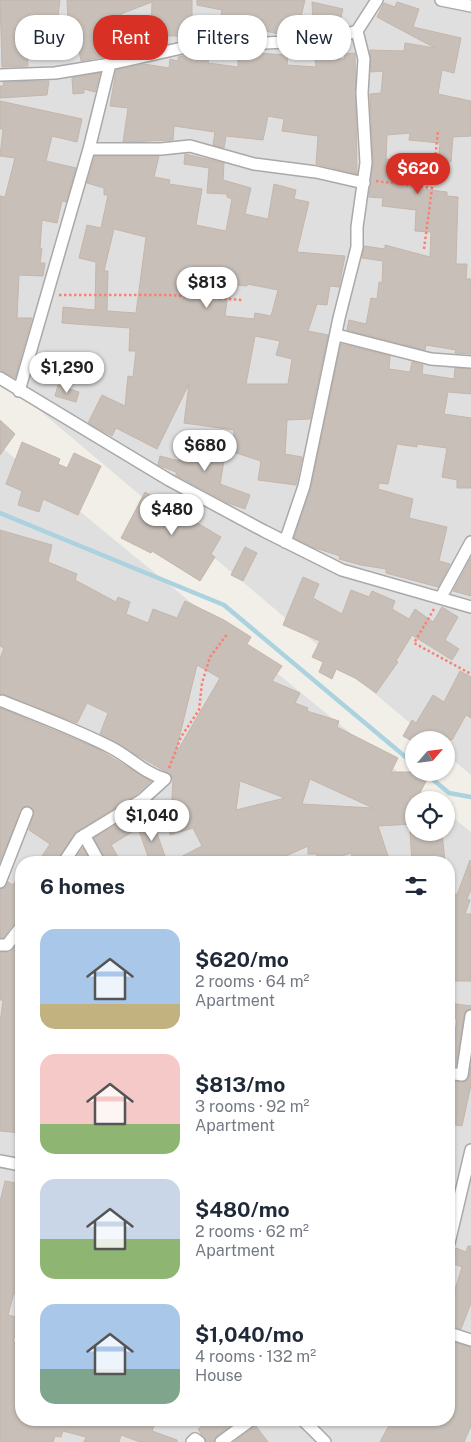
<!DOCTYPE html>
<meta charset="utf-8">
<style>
:root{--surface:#fff;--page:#f2f2f3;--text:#1f2937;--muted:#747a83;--accent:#d93025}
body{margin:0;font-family:"Public Sans",sans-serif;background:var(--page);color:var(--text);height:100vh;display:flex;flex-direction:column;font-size:19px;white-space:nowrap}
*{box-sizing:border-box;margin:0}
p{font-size:16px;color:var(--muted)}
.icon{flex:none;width:28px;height:28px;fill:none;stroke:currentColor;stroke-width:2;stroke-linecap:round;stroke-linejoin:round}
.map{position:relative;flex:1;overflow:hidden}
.side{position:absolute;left:15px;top:856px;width:440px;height:570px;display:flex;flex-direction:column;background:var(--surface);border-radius:20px;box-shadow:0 1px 4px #0004}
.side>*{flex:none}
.hud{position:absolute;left:15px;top:15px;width:441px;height:45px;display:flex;gap:10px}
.needle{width:32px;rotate:62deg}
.buttons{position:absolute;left:405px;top:731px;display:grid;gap:10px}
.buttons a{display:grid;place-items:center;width:50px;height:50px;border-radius:50%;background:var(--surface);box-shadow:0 1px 4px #0004;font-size:25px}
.price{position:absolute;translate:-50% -42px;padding:0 11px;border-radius:18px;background:#fff;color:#222;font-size:16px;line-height:32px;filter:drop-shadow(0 1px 2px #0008)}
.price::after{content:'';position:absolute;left:50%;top:30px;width:15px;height:11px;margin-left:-8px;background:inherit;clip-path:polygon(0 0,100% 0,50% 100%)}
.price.current{background:var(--accent);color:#fff}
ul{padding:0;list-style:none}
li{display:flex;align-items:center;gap:15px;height:125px;padding:0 25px}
li span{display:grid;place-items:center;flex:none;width:140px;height:100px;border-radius:15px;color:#555}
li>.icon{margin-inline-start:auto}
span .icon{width:60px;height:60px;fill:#fffc;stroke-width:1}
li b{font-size:21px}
h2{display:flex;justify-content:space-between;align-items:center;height:60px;padding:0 25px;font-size:21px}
.tag{padding:0 18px;border-radius:20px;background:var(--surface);box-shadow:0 1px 4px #0004;font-size:18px;line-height:45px}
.tag.current{background:var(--accent);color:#fff}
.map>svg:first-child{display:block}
</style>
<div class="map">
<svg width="471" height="1442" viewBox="0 0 471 1442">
<rect width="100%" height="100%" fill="#f2efe9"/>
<path fill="#e0dfdf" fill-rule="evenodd" d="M0,0H471V775L446,754V740H430L0,377Z
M0,446L432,800H414V832H446V812L471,832V1442H0ZM21,862H449V1420H21Z"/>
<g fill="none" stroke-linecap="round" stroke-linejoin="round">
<path stroke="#aad3df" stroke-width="4.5" d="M0,513L224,605L414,764
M425,773L449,793L471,797"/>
</g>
<path fill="#c7bfb8" stroke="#c4b6ab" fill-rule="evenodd" d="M0,0H60L55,40L47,41L48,44L27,47L28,66L2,67Z
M67,0H192V38L178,41V36H151L152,2L121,14L128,52L81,61L76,36L69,37Z
M197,0H305L297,34L282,35L237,24V20L221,16L222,10L197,5Z
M312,2L343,9L338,29L313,23Z
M397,2L419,9L413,27L461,38L454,73L442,70L438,94L471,101V136L453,137L451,162L438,161L440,143L409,140L410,133L387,135L386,159L416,163L414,188L447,192V196L458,197L456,264H467L466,279H471V354L455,353L456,350L426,345L425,350L347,330L349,320L366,324L371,298L377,299L379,282L382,283L383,261L362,258L364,246L385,249V245L430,257L431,232L415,231L416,210L382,206L383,198L369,197L373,163L370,94L381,93L383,71L371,72L370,50L404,51L405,43L435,48L377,17L384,3L395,7Z
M238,52L288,55L287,65L316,67L315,57L344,59L345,54L355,53L357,174L316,164L318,136L282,131L284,119L268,116L263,140L226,136L224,148L213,145L215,132L174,126L173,140L123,142L128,108L110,106L116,70L144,64L169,68L170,59L178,61V57L192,54V56L209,58L208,63L238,67Z
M100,73L95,92L84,89V93L73,94L72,78Z
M49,81L47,95L0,98V86H4L3,82Z
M0,101L82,119L77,142L52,136L46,161L76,168L66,202L62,201L57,223L42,220L40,248L42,249L40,263H45L43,276L19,275L17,318H32L15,378L0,370V196L5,197L15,158L0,156L3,129H0Z
M185,154L224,163L223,180L251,188L245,214L268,219L274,184L296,190L294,199L309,202L297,252L345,256L339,287L330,286L327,305L317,304L308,331L328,335L310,419L287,420L285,454L302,457L296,485L258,480L261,461L233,452L234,430L184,423L189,384L157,449L116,428L112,436L88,423L102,395L125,406L128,376L133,377L136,351H129L130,328L62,323L63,307L95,310L96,262L79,258L87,225L101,228L108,195H104V188L87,183L95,156H159L154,177L170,180L169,184L202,189L196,225L226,231L232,199L227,197V194L207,193L209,168L184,164ZM114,229L146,237L136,313L107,311L108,271H104ZM229,284L247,286V284L278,290L271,316L255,313L254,319L225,316ZM255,336L280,341L276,355L292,359L288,384H246Z
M341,344L390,356L389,369L410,372L412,362L423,365L422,374L454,379L455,368L471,369V394L448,392L444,414L471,418V488H457V480L442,477L447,448L417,444V447L397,444L388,484L379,483L378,489L413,499L409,518L447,527L439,561L450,564L438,587L386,573V569L361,565L339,559L340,556L312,547L294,538L311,488Z
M58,385L79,392L76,402L55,396Z
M0,420L15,434L0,455Z
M22,442L60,459L58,464L67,468L74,453L101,466L78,515L43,499L39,512L18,505L22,491L6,484Z
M182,444L226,450L220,484L250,495L245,509L228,503L176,475V472L158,465L160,456L179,461Z
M145,492L221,537L211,554L215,557L200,581L152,551L151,553L121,538Z
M0,530L52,545L48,562L77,574L75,580L116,602L118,597L130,602L126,614L148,623L153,609L177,618L185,601L224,620L251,637L247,644L282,666L272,681L300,693L295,703L308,708L307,711L339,721L337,727L398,758L391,772H431L416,800H414V824L378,826L390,862H354L351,853L329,860V862H317V854H308V846L284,857L286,862H171L202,846L193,828L170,835L173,779L170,774L100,734L108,713L87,703L77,723L0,694V658L4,648L0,646ZM197,665L220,678L175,755ZM310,779L373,808L302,804ZM240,781L285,798L236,810Z
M245,547L257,553L243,581L231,575Z
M471,558V596L453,591Z
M303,577L319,584L313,598L342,614L351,590L369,597L372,591L395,601L392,609L409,619L415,609L433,622L442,607L458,617L445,640L459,649L452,660L412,635L396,661L398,662L376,693L355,678L336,669L332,679L319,672L323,662L312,657L320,641L283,625Z
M460,671L471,677V718L466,715L452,740H410L403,736L412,720L416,723L433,695L444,702Z
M0,708L96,748L151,781L137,794L76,832L57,862H38L50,844L29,830L34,811L30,806L23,807L0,861Z
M128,818L135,830L111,845L121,862H106L94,838Z
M152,819L167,862H150L137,825Z
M410,832H442L445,862H434V858L422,862H412Z
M83,848L91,862H73Z
M470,860L471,889L467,899L470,900L465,914H471V981H449V904L453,893L457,895Z
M21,872V920L15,922L3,938H0V889L5,888L8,882L13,885Z
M21,939L20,1049L21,1133L0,1131V1023L3,1000H0V952H11Z
M449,1003L471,1006V1009L466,1011L464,1015L456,1066H449L450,1046H453L457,1019L449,1017Z
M471,1066V1085L462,1126L449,1124V1081L465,1082L469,1077Z
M5,1181L21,1184V1296L14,1293L8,1315L20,1318L13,1342L21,1345L18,1365L21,1366V1420H156L152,1431L177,1440V1442H140L121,1435L119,1442H84L86,1437L63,1431L61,1437L55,1436L53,1442H0V1202Z
M468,1246H471V1303L461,1329L449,1326V1309L462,1267L451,1263L456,1248L466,1252Z
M449,1341L471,1347V1426L464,1442H380L392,1420H449Z
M211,1420H238L217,1436L214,1442H206L198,1429Z
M256,1426L268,1442H234L255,1426Z"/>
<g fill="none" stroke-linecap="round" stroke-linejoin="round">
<g stroke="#a9a9a9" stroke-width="14">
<path id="street" d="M441,0L471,6
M0,75L55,73L110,64L218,40L265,43L328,40L357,31L377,0
M89,149H161L190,146L254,164L316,172L364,183
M337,335L431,359L471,362
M0,378L169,480L264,531L342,570L471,607
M19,391L89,149L110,64
M285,542L304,486L339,318L357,247V227L366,163L362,93L364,59L357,31
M441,597L471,542
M2,701C39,716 77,730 112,748C131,758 144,773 165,779
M84,835L99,862
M64,862L80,838L142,800L165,779
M0,882L27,813
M0,945H7L21,927
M449,1073L462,1075L471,1016
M0,1161L21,1165
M449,1243L471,1150
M449,1333L471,1340
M303,1420L325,1442
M192,1442L195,1439L199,1442
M221,1442L251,1420"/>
</g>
<path stroke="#fa8072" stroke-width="2.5" stroke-dasharray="2.5 2.5" stroke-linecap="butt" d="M376,181L432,188L438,131
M424,249L432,188
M59,295H169L242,300
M434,609L414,643L471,674
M169,768L181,737L199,710L202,683L210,657L228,633"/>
<use href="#street" stroke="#fff" stroke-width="11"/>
</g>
</svg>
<div class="buttons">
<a><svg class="needle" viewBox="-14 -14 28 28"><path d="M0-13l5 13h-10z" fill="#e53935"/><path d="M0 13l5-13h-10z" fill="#747a83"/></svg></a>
<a><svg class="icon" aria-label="locate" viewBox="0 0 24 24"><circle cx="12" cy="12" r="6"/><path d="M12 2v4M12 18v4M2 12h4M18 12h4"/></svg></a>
</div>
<b class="price current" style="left:418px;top:195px">$620</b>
<b class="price" style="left:207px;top:309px">$813</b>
<b class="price" style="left:67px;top:394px">$1,290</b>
<b class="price" style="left:205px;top:472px">$680</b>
<b class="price" style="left:172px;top:536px">$480</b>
<b class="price" style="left:152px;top:842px">$1,040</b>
<div class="hud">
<a class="tag">Buy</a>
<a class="tag current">Rent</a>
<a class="tag">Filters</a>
<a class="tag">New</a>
</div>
<section class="side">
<h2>6 homes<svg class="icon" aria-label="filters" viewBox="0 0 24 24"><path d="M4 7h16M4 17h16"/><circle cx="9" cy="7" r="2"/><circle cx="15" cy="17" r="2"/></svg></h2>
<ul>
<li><span style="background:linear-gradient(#a9c7e8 75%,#c2b280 0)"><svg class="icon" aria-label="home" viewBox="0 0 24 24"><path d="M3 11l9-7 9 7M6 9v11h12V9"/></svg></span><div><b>$620/mo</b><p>2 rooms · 64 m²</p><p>Apartment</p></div></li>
<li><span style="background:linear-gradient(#f6c9c9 70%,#8fb573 0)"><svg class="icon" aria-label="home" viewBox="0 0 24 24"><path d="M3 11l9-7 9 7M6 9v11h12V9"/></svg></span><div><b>$813/mo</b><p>3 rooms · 92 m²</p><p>Apartment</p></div></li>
<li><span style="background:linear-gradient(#c9d6e8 60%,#8fb573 0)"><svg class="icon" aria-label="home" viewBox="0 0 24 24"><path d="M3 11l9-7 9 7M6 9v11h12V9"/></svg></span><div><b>$480/mo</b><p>2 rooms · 62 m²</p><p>Apartment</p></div></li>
<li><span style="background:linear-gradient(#a9c7e8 65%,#7fa58c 0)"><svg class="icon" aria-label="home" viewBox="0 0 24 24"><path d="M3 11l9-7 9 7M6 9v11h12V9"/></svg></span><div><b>$1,040/mo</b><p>4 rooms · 132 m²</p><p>House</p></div></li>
</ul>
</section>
</div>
